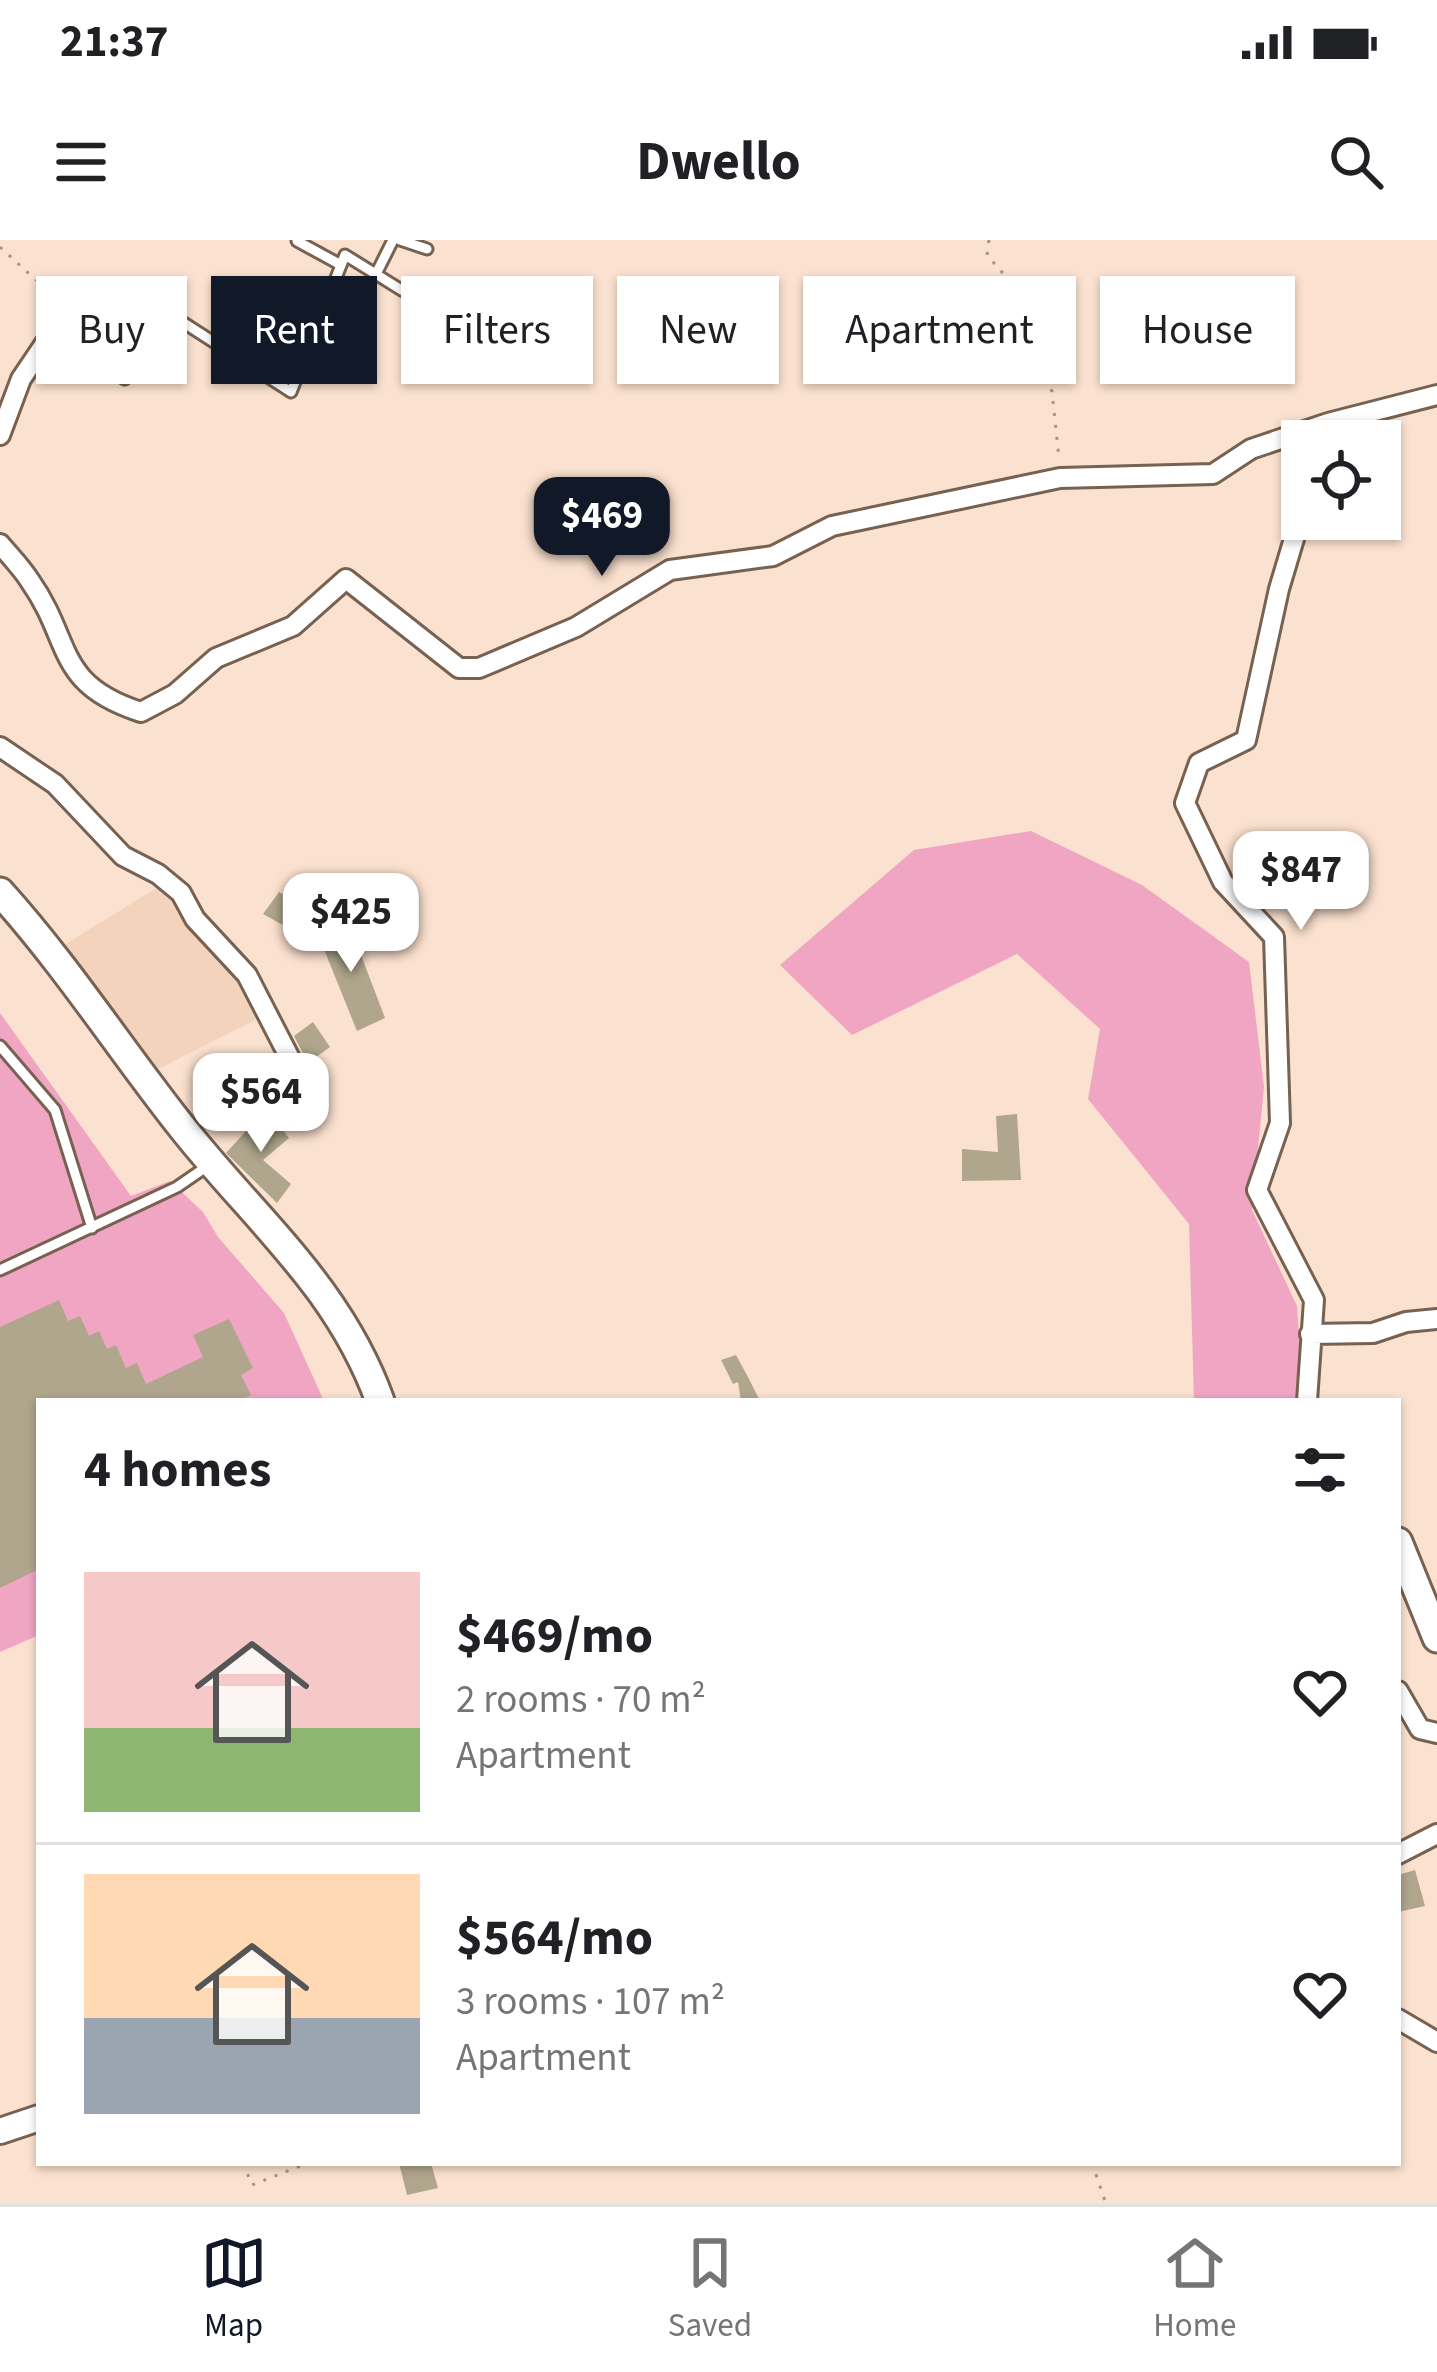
<!DOCTYPE html>
<meta charset="utf-8">
<style>
:root{--surface:#fff;--page:#f2f2f2;--text:#202124;--muted:#757577;--line:#e0e0e0;--accent:#111827}
body{margin:0;font-family:"Source Sans 3",sans-serif;background:var(--page);color:var(--text);height:100vh;display:flex;flex-direction:column;font-size:45px;white-space:nowrap}
*{box-sizing:border-box;margin:0}
p{font-size:39px;color:var(--muted)}
.icon{flex:none;width:66px;height:66px;fill:none;stroke:currentColor;stroke-width:2;stroke-linecap:round;stroke-linejoin:round}
.map{position:relative;flex:1;overflow:hidden}
.side{position:absolute;left:36px;top:1158px;width:1365px;height:768px;display:flex;flex-direction:column;background:var(--surface);border-radius:0px;box-shadow:0 3px 9px #0004}
.side>*{flex:none}
.banner{position:absolute;left:36px;top:36px;width:1365px;height:108px;display:flex;gap:24px}
.controls{position:absolute;left:1281px;top:180px;display:grid;gap:24px}
.controls a{display:grid;place-items:center;width:120px;height:120px;border-radius:0px;background:var(--surface);box-shadow:0 3px 9px #0004;font-size:60px}
.price{position:absolute;translate:-50% -102px;padding:0 27px;border-radius:24px;background:#fff;color:#222;font-size:39px;line-height:78px;filter:drop-shadow(0 3px 6px #0008)}
.price::after{content:'';position:absolute;left:50%;top:72px;width:36px;height:27px;margin-left:-18px;background:inherit;clip-path:polygon(0 0,100% 0,50% 100%)}
.price.on{background:var(--accent);color:#fff}
ul{padding:0;list-style:none}
li{display:flex;align-items:center;gap:36px;height:300px;padding:0 48px}
li+li{border-top:3px solid var(--line)}
li span{display:grid;place-items:center;flex:none;width:336px;height:240px;border-radius:0px;color:#555}
li>.icon{margin-inline-start:auto}
span .icon{width:144px;height:144px;fill:#fffc;stroke-width:1}
li b{font-size:51px}
h2{display:flex;justify-content:space-between;align-items:center;height:144px;padding:0 48px;font-size:51px}
.chip{padding:0 42px;border-radius:0px;background:var(--surface);box-shadow:0 3px 9px #0004;font-size:42px;line-height:108px}
.chip.on{background:var(--accent);color:#fff}
.status{display:flex;justify-content:space-between;align-items:center;height:84px;padding:0 60px;background:var(--surface);direction:ltr}
.status svg{height:33px;fill:currentColor}
header{display:flex;justify-content:space-between;align-items:center;height:156px;padding:0 48px;background:var(--surface);font-size:54px;font-weight:700}
.tab-bar{display:flex;justify-content:space-around;align-items:center;height:168px;border-top:3px solid var(--line);background:var(--surface);font-size:33px;color:var(--muted)}
.tab-bar a{display:grid;justify-items:center;gap:6px}
.tab-bar .on{color:var(--accent)}
.map>svg:first-child{display:block}
</style>
<div class="status"><b>21:37</b><svg viewBox="0 0 49 12"><path d="M0 12V9h3v3zM5 12V6h3v6zM10 12V3h3v9zM15 12V0h3v12zM26 1h20v11H26zM47 4h2v5h-2z"/></svg></div>
<header><svg class="icon" aria-label="menu" viewBox="0 0 24 24"><path d="M4 6h16M4 12h16M4 18h16"/></svg>Dwello<svg class="icon" aria-label="search" viewBox="0 0 24 24"><circle cx="10" cy="10" r="6"/><path d="M15 15l6 6"/></svg></header>
<div class="map">
<svg width="1437" height="1964" viewBox="0 0 1437 1964">
<rect width="100%" height="100%" fill="#fbe1cf"/>
<path fill="#f4d3bd" d="M160,646L225,707L265,775L152,832L59,708Z"/>
<path fill="#f0a5c3" d="M1031,591L1142,645L1249,722L1264,847L1252,970L1297,1066L1303,1161H1194L1189,984L1088,859L1100,789L1017,714L852,795L780,725L914,610Z
M0,773L131,956L170,941L203,972L218,997L284,1073L324,1161H39V1395L0,1412Z"/>
<path fill="#b0a68d" d="M279,652L305,668L290,689L263,674Z
M348,681L385,778L357,791L317,692Z
M313,782L330,807L308,823L294,796Z
M266,869L289,898L263,920L291,944L277,963L226,913Z
M1017,874L1021,940L962,941V909L998,912L996,876Z
M59,1060L68,1081L80,1076L89,1096L99,1091L107,1109L116,1105L126,1128L137,1123L146,1144L203,1117L193,1095L229,1079L253,1128L241,1135L251,1155L238,1161H39V1329L0,1348V1087Z
M736,1115L748,1137L760,1161H741L738,1142L733,1144L721,1120Z
M1415,1630L1425,1666L1398,1672V1635Z
M399,1923H431L438,1948L407,1955Z"/>
<g fill="none" stroke-linecap="round" stroke-linejoin="round">
<g stroke="#776151" stroke-width="15">
<path id="service" d="M400,0L427,9
M297,1L341,25
M376,34L393,0
M277,69L316,89
M48,99L125,139L167,72L291,152L345,15L403,51
M0,806L55,870L92,988
M0,1030L177,947L209,925"/>
</g>
<g stroke="#776151" stroke-width="24">
<path id="minor" d="M0,195L21,139L48,99
M1323,201L1328,183L1437,155
M1302,272L1279,349L1246,500L1199,523L1185,563L1223,642L1274,697L1280,883L1257,950L1314,1060L1307,1161
M0,304C10,316 22,328 30,341C73,402 54,444 141,472L175,454L216,418L293,386L346,339L459,428H479L576,387L670,330L773,316L832,286L1060,238L1213,234L1251,209L1328,183
M0,507L55,544L123,616L158,634L181,653L195,679L247,735L296,830
M1310,1094L1373,1093L1406,1082L1437,1079
M1398,1451L1420,1489L1437,1493
M1398,1614L1437,1594
M1398,1779L1437,1802"/>
</g>
<g stroke="#776151" stroke-width="30">
<path id="tertiary" d="M0,1891L39,1878"/>
</g>
<g stroke="#776151" stroke-width="33">
<path id="secondary" d="M0,652C66,725 120,809 181,886C254,979 338,1045 380,1161
M1398,1302L1437,1398"/>
</g>
<path stroke="#a79487" stroke-width="3" stroke-dasharray="3 9" stroke-linecap="butt" d="M989,0L987,15L1022,55L1025,76L1037,95L1052,152L1059,218
M0,7L62,64L65,73L59,82
M243,1923L252,1945L308,1923
M1092,1923L1106,1964"/>
<use href="#service" stroke="#fff" stroke-width="9"/>
<use href="#minor" stroke="#fff" stroke-width="18"/>
<use href="#tertiary" stroke="#fff" stroke-width="24"/>
<use href="#secondary" stroke="#fff" stroke-width="27"/>
</g>
</svg>
<div class="controls">
<a><svg class="icon" aria-label="locate" viewBox="0 0 24 24"><circle cx="12" cy="12" r="6"/><path d="M12 2v4M12 18v4M2 12h4M18 12h4"/></svg></a>
</div>
<b class="price on" style="left:602px;top:339px">$469</b>
<b class="price" style="left:1301px;top:693px">$847</b>
<b class="price" style="left:351px;top:735px">$425</b>
<b class="price" style="left:261px;top:915px">$564</b>
<div class="banner">
<a class="chip">Buy</a>
<a class="chip on">Rent</a>
<a class="chip">Filters</a>
<a class="chip">New</a>
<a class="chip">Apartment</a>
<a class="chip">House</a>
</div>
<section class="side">
<h2>4 homes<svg class="icon" aria-label="filters" viewBox="0 0 24 24"><path d="M4 7h16M4 17h16"/><circle cx="9" cy="7" r="2"/><circle cx="15" cy="17" r="2"/></svg></h2>
<ul>
<li><span style="background:linear-gradient(#f6c9c9 65%,#8fb573 0)"><svg class="icon" aria-label="home" viewBox="0 0 24 24"><path d="M3 11l9-7 9 7M6 9v11h12V9"/></svg></span><div><b>$469/mo</b><p>2 rooms · 70 m²</p><p>Apartment</p></div><svg class="icon" aria-label="heart" viewBox="0 0 24 24"><path d="M12 20l-8-8c-3-5 5-10 8-4 3-6 11-1 8 4z"/></svg></li>
<li><span style="background:linear-gradient(#ffd9b3 60%,#9aa5b1 0)"><svg class="icon" aria-label="home" viewBox="0 0 24 24"><path d="M3 11l9-7 9 7M6 9v11h12V9"/></svg></span><div><b>$564/mo</b><p>3 rooms · 107 m²</p><p>Apartment</p></div><svg class="icon" aria-label="heart" viewBox="0 0 24 24"><path d="M12 20l-8-8c-3-5 5-10 8-4 3-6 11-1 8 4z"/></svg></li>
</ul>
</section>
</div>
<nav class="tab-bar">
<a class="on"><svg class="icon" aria-label="map" viewBox="0 0 24 24"><path d="M3 6l6-2 6 2 6-2v14l-6 2-6-2-6 2zM9 4v14M15 6v14"/></svg>Map</a>
<a><svg class="icon" aria-label="saved" viewBox="0 0 24 24"><path d="M7 4h10v16l-5-4-5 4z"/></svg>Saved</a>
<a><svg class="icon" aria-label="home" viewBox="0 0 24 24"><path d="M3 11l9-7 9 7M6 9v11h12V9"/></svg>Home</a>
</nav>
